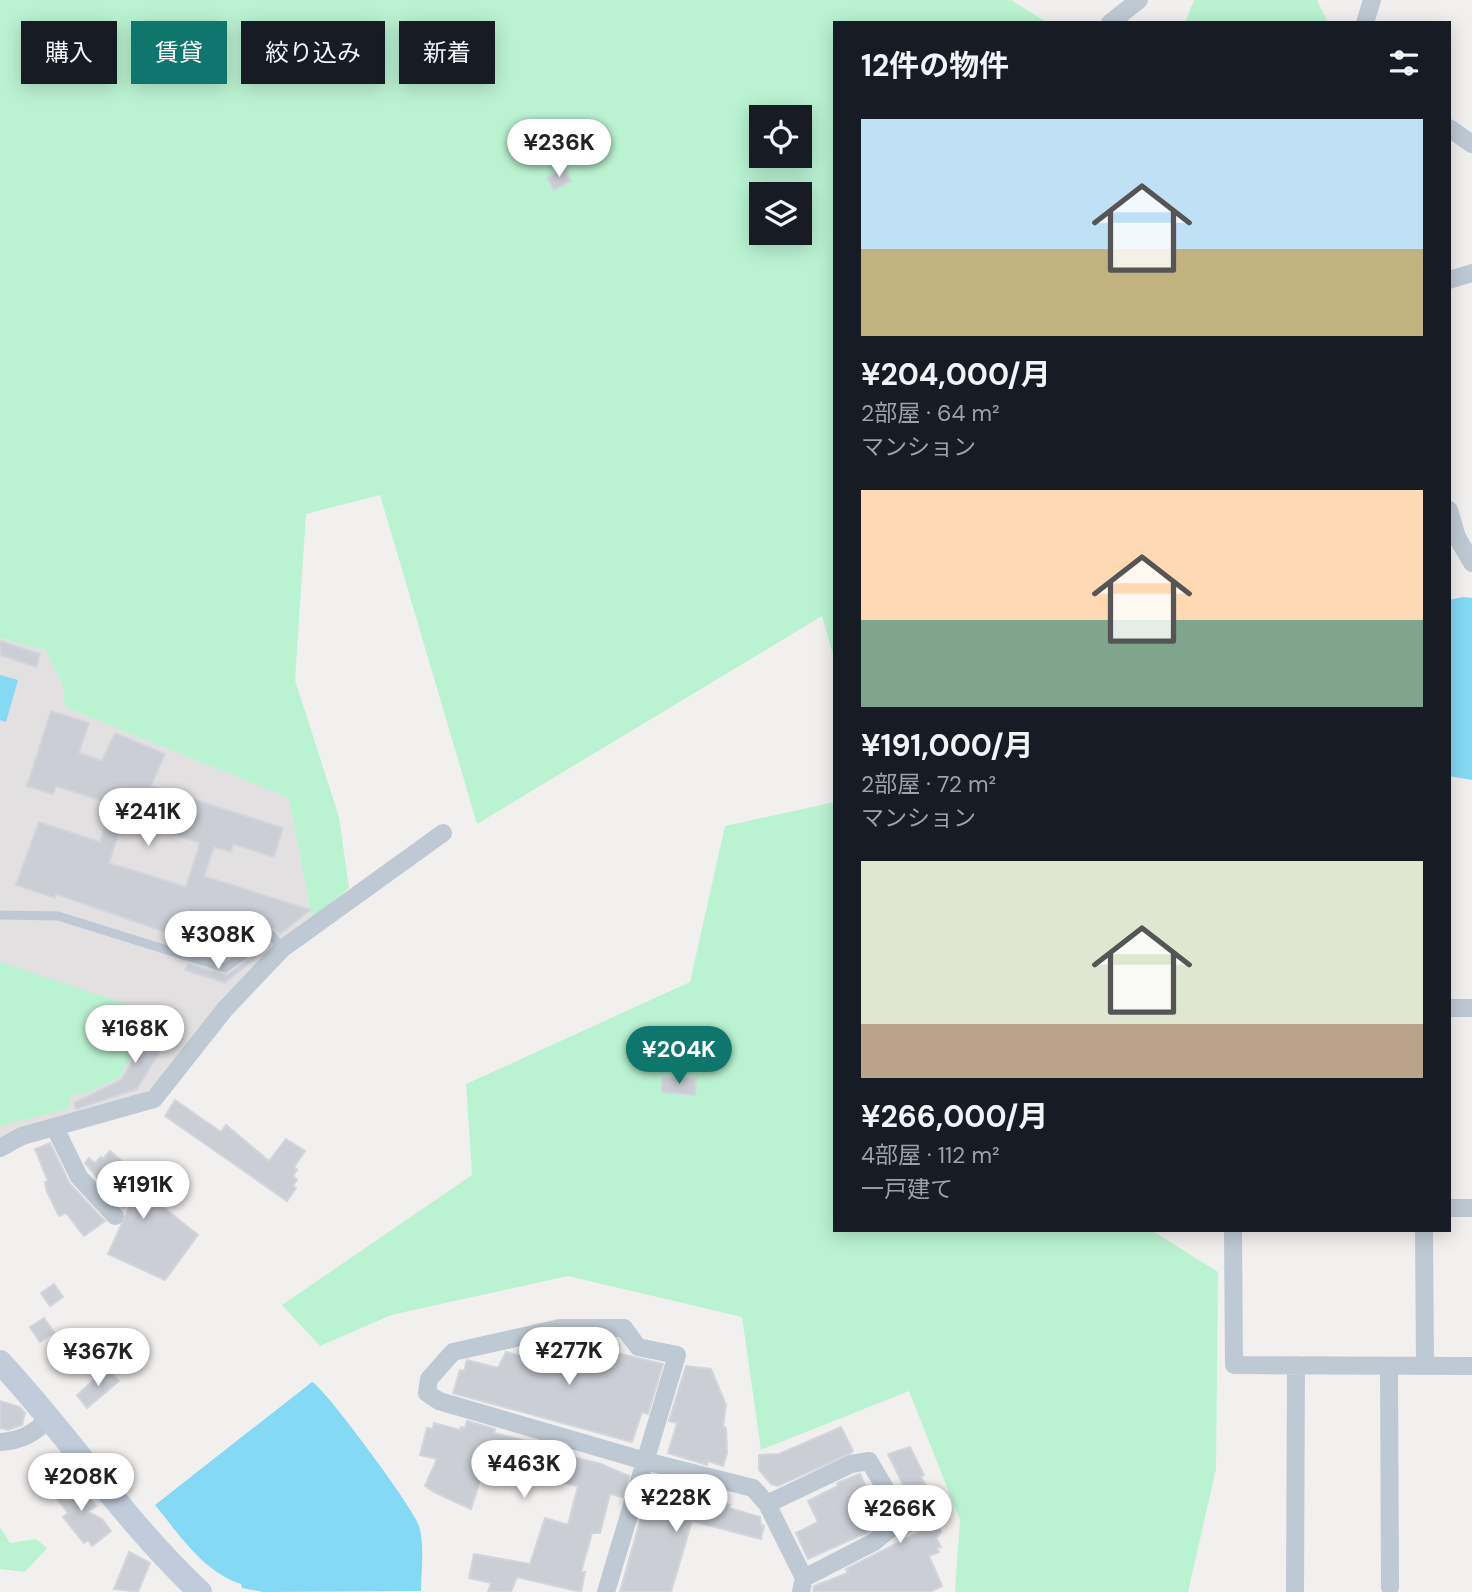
<!DOCTYPE html>
<html lang="ja">
<meta charset="utf-8">
<style>
:root{--surface:#171b24;--page:#242831;--text:#f1f3f6;--muted:#9ea1a6;--accent:#0f766e}
body{margin:0;font-family:"DM Sans","Noto Sans JP",sans-serif;background:var(--page);color:var(--text);height:100vh;display:flex;flex-direction:column;font-size:26px;white-space:nowrap}
*{box-sizing:border-box;margin:0}
p{font-size:23px;color:var(--muted)}
.icon{flex:none;width:38px;height:38px;fill:none;stroke:currentColor;stroke-width:2;stroke-linecap:round;stroke-linejoin:round}
.map{position:relative;flex:1;overflow:hidden}
.panel{position:absolute;left:833px;top:21px;width:618px;height:1211px;display:flex;flex-direction:column;background:var(--surface);border-radius:0px;box-shadow:0 4px 18px #0003}
.panel>*{flex:none}
.banner{position:absolute;left:21px;top:21px;width:665px;height:63px;display:flex;gap:14px}
.buttons{position:absolute;left:749px;top:105px;display:grid;gap:14px}
.buttons a{display:grid;place-items:center;width:63px;height:63px;border-radius:0px;background:var(--surface);box-shadow:0 4px 18px #0003;font-size:35px}
.price{position:absolute;translate:-50% -60px;padding:0 16px;border-radius:24px;background:#fff;color:#222;font-size:23px;line-height:46px;filter:drop-shadow(0 2px 4px #0008)}
.price::after{content:'';position:absolute;left:50%;top:42px;width:21px;height:16px;margin-left:-10px;background:inherit;clip-path:polygon(0 0,100% 0,50% 100%)}
.price.current{background:var(--accent);color:#fff}
ul{padding:0;list-style:none}
li{display:grid;align-content:center;gap:14px;height:371px;padding:0 28px}
li span{display:grid;place-items:center;height:217px;border-radius:0px;color:#555}
li>.icon{margin-inline-start:auto}
span .icon{width:126px;height:126px;fill:#fffc;stroke-width:1}
li b{font-size:30px}
h2{display:flex;justify-content:space-between;align-items:center;height:84px;padding:0 28px;font-size:30px}
.chip{padding:0 24px;border-radius:0px;background:var(--surface);box-shadow:0 4px 18px #0003;font-size:24px;line-height:63px}
.chip.current{background:var(--accent);color:#fff}
.map>svg:first-child{display:block}
</style>
<div class="map">
<svg width="1472" height="1592" viewBox="0 0 1472 1592">
<rect width="100%" height="100%" fill="#f2efef"/>
<path fill="#e3e0e1" d="M0,638L45,650L62,682L65,707L289,798L312,919L224,996L152,1088L125,1104L0,1141Z"/>
<path fill="#baf3d2" fill-rule="evenodd" d="M0,0H1011L1048,23H835V661L822,616L477,824L380,495L306,514L295,680L339,817L349,888L312,919L289,798L65,707L62,682L45,650L0,638ZM761,117H800V156H761ZM761,194H800V233H761Z
M1194,0H1317L1328,23H1181L1186,20Z
M835,802V1230H1151L1218,1272L1216,1469L1188,1592H955L960,1520L909,1391L761,1450L742,1317L568,1276L391,1315L320,1346L282,1305L472,1175L466,1084L690,982L725,826Z
M0,962L153,1013L120,1077L89,1092L69,1096L70,1108L0,1126Z
M0,1527L10,1543L36,1539L47,1548L25,1572L0,1569Z"/>
<path fill="#84d9f4" d="M1463,597L1472,598V780L1449,776V600Z
M0,675L18,680L6,722L0,720Z
M312,1382C324,1387 415,1510 419,1526C425,1546 421,1571 421,1591L263,1592L242,1588L241,1584C203,1572 179,1534 155,1505Z"/>
<path fill="#cbced5" stroke="#d3d5dc" stroke-width="2" fill-rule="evenodd" d="M564,168L571,181L554,190L547,178Z
M0,641L40,654L36,667L0,655Z
M51,711L89,723L79,753L102,761L115,733L165,754L151,786L283,828L274,857L233,844L231,852L214,847L204,876L310,910L280,934L275,929H269L224,960L192,950L194,944L173,937L174,935L56,894L55,898L16,885L39,822L100,842L112,804L56,786L53,794L27,786ZM124,818L200,843L186,887L109,863Z
M270,945L225,983L185,970L188,964L227,975Z
M159,1016L175,1026L137,1089L76,1109L74,1103L121,1080Z
M662,1078H696L695,1095L662,1092Z
M175,1100L221,1132L226,1125L269,1161L286,1139L305,1151L294,1167L297,1170L293,1176L297,1180L293,1186L296,1188L287,1201L165,1116Z
M50,1143L70,1184L105,1221L84,1236L66,1213L59,1216L47,1192L45,1182L48,1181L35,1149Z
M110,1151L156,1191L153,1199L198,1235L165,1280L108,1254L132,1201L123,1208L85,1163L89,1158L95,1163L101,1157L103,1159Z
M54,1284L63,1297L50,1306L41,1293Z
M44,1318L54,1332L40,1342L30,1327Z
M600,1340L619,1345L617,1353L663,1364L648,1414L642,1412L632,1442L453,1393L460,1370L464,1371L467,1360L498,1368L506,1352L533,1359L536,1345L542,1344L595,1358Z
M686,1366L711,1369L726,1405L723,1426L726,1428L727,1453L723,1466L708,1461L707,1465L668,1453L677,1423L669,1421Z
M107,1368L119,1381L87,1408L77,1395Z
M0,1401L20,1407L25,1413L22,1425L8,1430L0,1428Z
M467,1421L495,1429L494,1433L525,1441L524,1445L601,1464L629,1476L623,1497L610,1494L600,1533H592L581,1572H585L581,1592L517,1577L511,1592H488L491,1583L469,1578L474,1554L530,1564L545,1518L568,1525L578,1486L544,1478L543,1483L485,1464L471,1509L434,1492L425,1486L437,1459L420,1455L427,1428L433,1429L434,1423L460,1430L461,1427L465,1428Z
M841,1427L853,1451L851,1453L778,1486L771,1484L759,1470V1455L779,1454Z
M910,1447L924,1475L921,1477L940,1510L933,1514L941,1532L936,1538L941,1547L937,1548L939,1552L929,1556L942,1586L930,1592H813L814,1586L848,1573L846,1569L918,1533L904,1497L908,1495L888,1454Z
M860,1474L873,1503L877,1501L881,1512L885,1510L886,1517L868,1532L808,1559L796,1533L818,1522L808,1501L838,1486L837,1483Z
M675,1480L688,1483L686,1490L715,1496L719,1502L730,1505L729,1508L760,1517L761,1525L764,1526L761,1539L692,1521L671,1592H620L651,1482L672,1488Z
M65,1481L71,1489L78,1483L96,1506L88,1512L102,1519L111,1531L92,1546L88,1540L84,1543L63,1517L68,1513L52,1492Z
M129,1552L150,1563L138,1592L114,1589Z"/>
<g fill="none" stroke-linecap="round" stroke-linejoin="round">
<path stroke="#bfc9d3" stroke-width="9" d="M0,915L58,916L225,968L272,935L282,949"/>
<path stroke="#bfc9d3" stroke-width="18" d="M1110,23L1139,0
M1365,23L1372,0
M1449,128L1472,144
M1449,280L1472,273
M1449,510L1457,537L1472,563
M1449,1008H1472
M55,1128L79,1177L115,1216
M0,1148L22,1136L154,1099L225,1009L282,949L443,833
M1449,1208H1472
M1233,1230L1234,1365L1472,1366
M1424,1230L1425,1366
M1389,1366L1390,1587
M0,1442C21,1441 37,1433 50,1416
M767,1504L851,1464L869,1461L898,1510L897,1523L874,1542L804,1578L801,1592
M606,1592L677,1355L638,1347L624,1328H560L453,1352L429,1379L427,1393L439,1401L645,1461L753,1488L767,1504L804,1578
M1295,1592L1296,1365"/>
<path stroke="#c1ccda" stroke-width="24" d="M0,1362C69,1436 126,1523 200,1592"/>
</g>
</svg>
<div class="buttons">
<a><svg class="icon" aria-label="locate" viewBox="0 0 24 24"><circle cx="12" cy="12" r="6"/><path d="M12 2v4M12 18v4M2 12h4M18 12h4"/></svg></a>
<a><svg class="icon" aria-label="layers" viewBox="0 0 24 24"><path d="M12 4l9 5-9 5-9-5zM3 14l9 5 9-5"/></svg></a>
</div>
<b class="price" style="left:559px;top:179px">¥236K</b>
<b class="price" style="left:148px;top:848px">¥241K</b>
<b class="price" style="left:218px;top:971px">¥308K</b>
<b class="price" style="left:135px;top:1065px">¥168K</b>
<b class="price current" style="left:679px;top:1086px">¥204K</b>
<b class="price" style="left:143px;top:1221px">¥191K</b>
<b class="price" style="left:569px;top:1387px">¥277K</b>
<b class="price" style="left:98px;top:1388px">¥367K</b>
<b class="price" style="left:524px;top:1500px">¥463K</b>
<b class="price" style="left:81px;top:1513px">¥208K</b>
<b class="price" style="left:676px;top:1534px">¥228K</b>
<b class="price" style="left:900px;top:1545px">¥266K</b>
<div class="banner">
<a class="chip">購入</a>
<a class="chip current">賃貸</a>
<a class="chip">絞り込み</a>
<a class="chip">新着</a>
</div>
<section class="panel">
<h2>12件の物件<svg class="icon" aria-label="filters" viewBox="0 0 24 24"><path d="M4 7h16M4 17h16"/><circle cx="9" cy="7" r="2"/><circle cx="15" cy="17" r="2"/></svg></h2>
<ul>
<li><span style="background:linear-gradient(#bfe0f5 60%,#c2b280 0)"><svg class="icon" aria-label="home" viewBox="0 0 24 24"><path d="M3 11l9-7 9 7M6 9v11h12V9"/></svg></span><div><b>¥204,000/月</b><p>2部屋 · 64 m²</p><p>マンション</p></div></li>
<li><span style="background:linear-gradient(#ffd9b3 60%,#7fa58c 0)"><svg class="icon" aria-label="home" viewBox="0 0 24 24"><path d="M3 11l9-7 9 7M6 9v11h12V9"/></svg></span><div><b>¥191,000/月</b><p>2部屋 · 72 m²</p><p>マンション</p></div></li>
<li><span style="background:linear-gradient(#dfe7d0 75%,#b9a48a 0)"><svg class="icon" aria-label="home" viewBox="0 0 24 24"><path d="M3 11l9-7 9 7M6 9v11h12V9"/></svg></span><div><b>¥266,000/月</b><p>4部屋 · 112 m²</p><p>一戸建て</p></div></li>
</ul>
</section>
</div>
